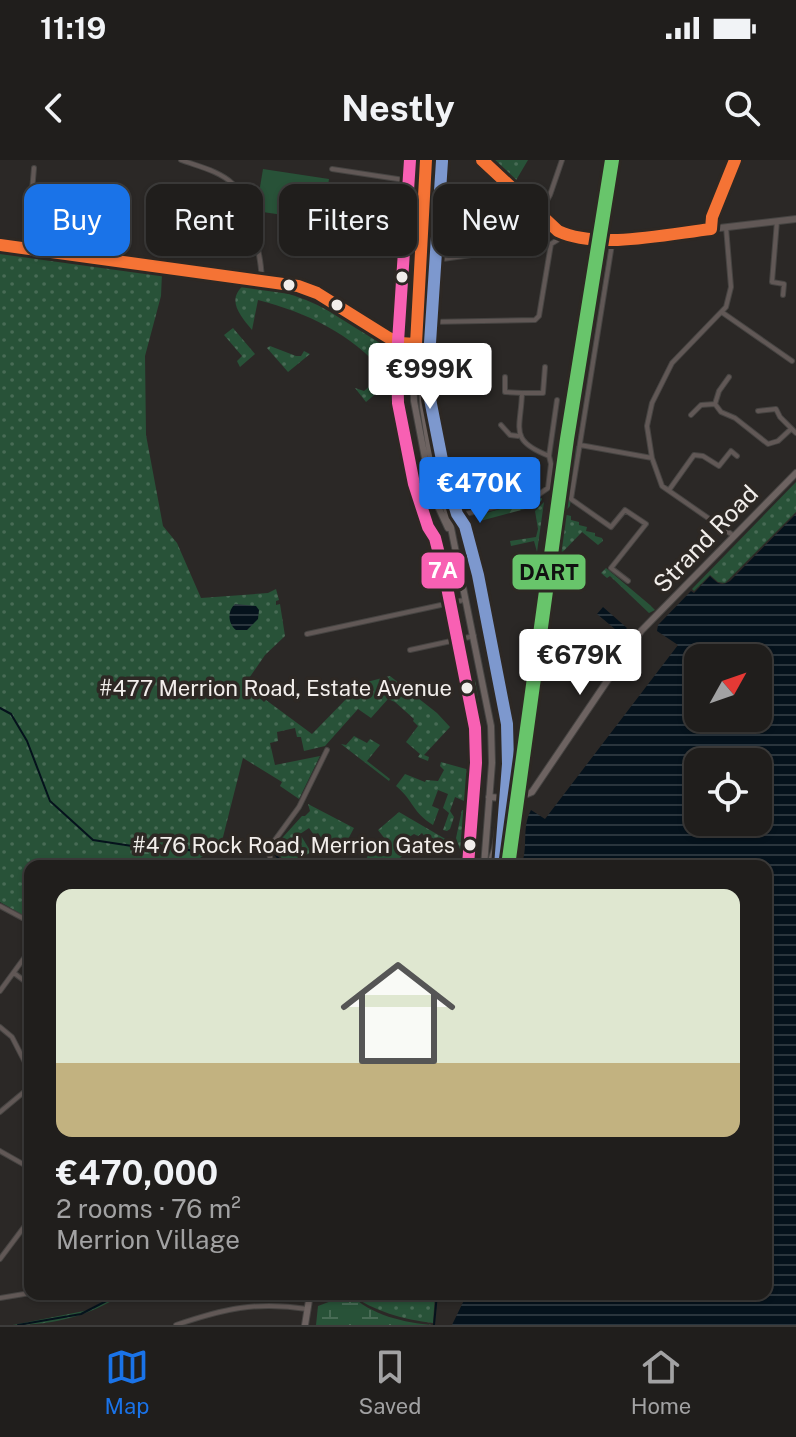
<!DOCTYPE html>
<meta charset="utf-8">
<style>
:root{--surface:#201e1c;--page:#2d2b29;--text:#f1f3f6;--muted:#a2a2a3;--line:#3d3c3b;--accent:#1a73e8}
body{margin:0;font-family:"Public Sans",sans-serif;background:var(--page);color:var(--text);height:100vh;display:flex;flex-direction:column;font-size:30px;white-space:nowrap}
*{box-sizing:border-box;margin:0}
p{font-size:26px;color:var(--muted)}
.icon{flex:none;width:44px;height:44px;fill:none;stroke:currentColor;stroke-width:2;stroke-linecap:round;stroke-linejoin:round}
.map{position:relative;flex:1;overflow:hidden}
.panel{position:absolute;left:24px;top:700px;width:748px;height:440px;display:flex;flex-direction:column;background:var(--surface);border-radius:16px;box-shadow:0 2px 6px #0004,0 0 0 2px var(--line)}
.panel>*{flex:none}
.guide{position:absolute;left:24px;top:24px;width:748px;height:72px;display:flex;gap:16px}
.needle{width:52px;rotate:50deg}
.controls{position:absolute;left:684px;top:484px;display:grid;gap:16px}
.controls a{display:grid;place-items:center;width:88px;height:88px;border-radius:16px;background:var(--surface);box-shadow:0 2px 6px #0004,0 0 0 2px var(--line);font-size:40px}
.price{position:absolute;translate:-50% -68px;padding:0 18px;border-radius:8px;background:#fff;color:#222;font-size:26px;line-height:52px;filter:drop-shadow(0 2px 4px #0008)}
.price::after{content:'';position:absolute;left:50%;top:48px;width:24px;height:18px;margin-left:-12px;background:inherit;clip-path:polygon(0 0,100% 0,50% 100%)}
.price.selected{background:var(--accent);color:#fff}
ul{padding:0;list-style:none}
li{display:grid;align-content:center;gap:16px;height:424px;padding:0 32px}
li+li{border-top:2px solid var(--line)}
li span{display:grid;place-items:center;height:248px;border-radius:16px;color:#555}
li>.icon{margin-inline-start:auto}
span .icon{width:144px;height:144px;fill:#fffc;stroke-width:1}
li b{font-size:34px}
.chip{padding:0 28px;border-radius:16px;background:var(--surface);box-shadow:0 2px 6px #0004,0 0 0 2px var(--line);font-size:28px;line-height:72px}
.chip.selected{background:var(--accent);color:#fff}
.status{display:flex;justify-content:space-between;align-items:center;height:56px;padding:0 40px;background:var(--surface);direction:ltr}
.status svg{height:22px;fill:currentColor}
header{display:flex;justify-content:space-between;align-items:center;height:104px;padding:0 32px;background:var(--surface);font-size:36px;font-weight:700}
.dock{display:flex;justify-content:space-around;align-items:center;height:112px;border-top:2px solid var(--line);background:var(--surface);font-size:22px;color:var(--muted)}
.dock a{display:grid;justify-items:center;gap:4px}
.dock .selected{color:var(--accent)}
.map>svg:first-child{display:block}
</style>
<div class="status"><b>11:19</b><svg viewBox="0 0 49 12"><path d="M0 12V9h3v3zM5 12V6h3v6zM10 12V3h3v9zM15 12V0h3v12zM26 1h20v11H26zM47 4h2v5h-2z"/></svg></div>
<header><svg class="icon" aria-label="back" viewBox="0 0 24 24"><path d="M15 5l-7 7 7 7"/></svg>Nestly<svg class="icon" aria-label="search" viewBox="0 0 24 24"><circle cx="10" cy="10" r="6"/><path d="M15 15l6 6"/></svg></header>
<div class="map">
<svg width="796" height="1165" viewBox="0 0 796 1165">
<defs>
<pattern id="grass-dots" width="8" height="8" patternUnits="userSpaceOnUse" patternTransform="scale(2)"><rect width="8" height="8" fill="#285238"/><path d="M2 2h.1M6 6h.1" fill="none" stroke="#486b55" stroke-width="1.8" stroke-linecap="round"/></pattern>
<pattern id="forest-firs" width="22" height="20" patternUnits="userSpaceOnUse" patternTransform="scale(2)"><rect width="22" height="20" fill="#285238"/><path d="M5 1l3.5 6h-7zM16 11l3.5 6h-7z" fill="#486b55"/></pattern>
<pattern id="wetland-marsh" width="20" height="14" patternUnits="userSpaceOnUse" patternTransform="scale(2)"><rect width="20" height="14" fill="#285238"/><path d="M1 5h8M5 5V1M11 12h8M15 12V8" fill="none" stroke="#486b55"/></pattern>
<pattern id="water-rules" width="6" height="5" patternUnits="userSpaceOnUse" patternTransform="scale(2)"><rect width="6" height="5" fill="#05121c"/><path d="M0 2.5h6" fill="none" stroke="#2a353d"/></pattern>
</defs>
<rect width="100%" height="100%" fill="#2b2826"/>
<path fill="url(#grass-dots)" d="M492,0H528L515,22Z
M0,91L162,113L161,136L145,196L146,275L163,366L177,383L201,438L268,433L276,429L279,440L276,441V445L280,444L285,476L265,495L245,524L264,542L266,540L312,574L350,535L354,537L363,523L390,516L437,553L450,567L424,595L429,597L428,601L418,597L420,594L406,582L418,566L413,561L414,559L395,542L388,539L371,558L358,549L325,586L304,591L301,577H297L295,568L277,572L278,581L270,583L275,605L320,596L299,639L280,626L282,622L243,598L221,685L187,706H30V759L0,742Z
M244,125C294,132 313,141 356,166C373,177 389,185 399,202L398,215L366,242L355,228L364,231L385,213C350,173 308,153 258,140L252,170C240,155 226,140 244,125Z
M399,125L406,126V155L398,161L396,153Z
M233,168L255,194L240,207L237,201L242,196L224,175Z
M270,186L296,196H301L304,191L310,194L288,212L267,188Z
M570,286H577L570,346L563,354L571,356V360L579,362V365L587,367L586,371L595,373V376L602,378L603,381L598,385L582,372L555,400Z
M796,322V352L725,423L718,422L710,415L694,431L692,429Z
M544,342L537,392L534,381L511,386L510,381L536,377L538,369L535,351Z
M606,408L650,445L655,450L649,453L610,416L607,418L601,413Z
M581,475L614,501L609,507L577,480Z
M475,520L479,542L467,551L461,525Z
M354,576L367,583L370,579L380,585L367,601L390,619L389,621L341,584L346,585Z
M441,602L484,614L474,666L472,706H466L456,678L462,650L472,651L471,644L455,637L450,651L454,657L450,669L447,671L443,670L449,653L443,648L448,634L438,630L432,646L439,649L433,665C412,652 414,641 396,626L405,614L425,622L426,620L438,621L444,610L440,606Z
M308,644L354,668L346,683L342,681L331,692L318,673L314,675L309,668L300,674L311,692L300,699L304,706H287L274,687L302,656H305L310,651Z
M399,652L447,680L434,689L422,673L418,676L414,674L401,682L406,693L390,706H363L372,687L378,690L388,683L387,678L385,679L378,670Z
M116,1134H123C89,1156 54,1165 13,1165L89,1150Z
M350,1134H435L433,1163C404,1160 373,1151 350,1134Z"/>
<path fill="url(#forest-firs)" d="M542,338V340L533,347L480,361L478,355Z
M175,676H183L184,679L176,690L150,695L136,706H125C127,702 128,698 131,695C142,681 163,686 175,676Z"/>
<path fill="url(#wetland-marsh)" d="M350,1134C370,1155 405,1163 433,1165H316L318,1146Z"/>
<path fill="#285238" d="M263,9L329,19L323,61L256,51Z"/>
<path fill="url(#water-rules)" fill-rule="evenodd" d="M796,354V1165H452L467,1134H766V706H521C529,687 521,669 531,650L545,659L678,485L657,471L658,465L691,431L694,433L710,416C717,423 721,427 730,421ZM758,498V558H698V498ZM758,602V662H698V602Z
M235,444L256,446L259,450L258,459L247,470H236C228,464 227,451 235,444Z
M603,447L627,468L621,474L597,454Z"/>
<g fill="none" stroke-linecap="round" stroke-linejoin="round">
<path stroke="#05121c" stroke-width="2" d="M0,548L11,554L27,581L50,641L93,680L145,688H180L206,694L223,689L237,680
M274,693L285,706
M18,1165L81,1154L120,1134
M434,1165L437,1134"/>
<g stroke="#464442" stroke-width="6">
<path id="minor" d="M181,0C197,6 220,11 233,24C247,36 264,104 261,121
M332,9L424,23
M539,54L550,35L562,0
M777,61L772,122L784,124L783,135
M726,67L731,127L726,147L672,203L652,243L647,266L652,298L662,326L734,376
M613,78L571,339L611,367L625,350L646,364L611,408L628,421
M27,89L34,8
M428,101L551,84L562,77
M723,153L792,201
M429,162L535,160L539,156L551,84
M505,217V232L522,233C521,269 508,280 549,296
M729,217L719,231L715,244L721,252L735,258L768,284L778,281L791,269
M523,233H543L545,207
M758,251L776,249L780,257L796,273
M691,255L701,245L715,244
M501,265L510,275L518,276
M580,285L652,298
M669,330L694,295L703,296L719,306L731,291L737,296
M449,358L535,337L548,328L551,304L549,296L557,240
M307,474L464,440
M410,490L474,476
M272,706L269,693L272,684L299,647L327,590
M0,746L30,762
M14,813L30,825
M0,831L30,790
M0,867L12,877L30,912
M0,952L30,927
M0,991L30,1008
M0,1099L30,1059
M0,1138L30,1133
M176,1165C223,1149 256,1141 307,1149"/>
</g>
<g stroke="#464442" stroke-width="8">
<path id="tertiary" d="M482,0L562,76L577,80L711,69L796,59
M711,69L712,57L735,0
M0,85L298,126L317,133L389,178L400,183L416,184"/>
</g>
<g stroke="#464442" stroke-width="8">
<path id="secondary" d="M426,0L413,198L414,241L429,319L435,340L448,368
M416,184L420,198L423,247L430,293L449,358L491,566L492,603L484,706
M489,637L515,639L532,632L641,471L796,313
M488,706C501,686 494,660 507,639
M305,1165L310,1134"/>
</g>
<use href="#minor" stroke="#615856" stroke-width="4"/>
<use href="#tertiary" stroke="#615856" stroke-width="6"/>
<use href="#secondary" stroke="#6d6361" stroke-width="6"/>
<g stroke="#2d2824" stroke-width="18">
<path id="bus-1" d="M482,0L558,71C598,90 668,74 711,69
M711,69L712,57L735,0
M0,85L298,126L317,133L389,178L400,183L416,184
M416,184L426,0"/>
</g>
<g stroke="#2d2824" stroke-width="18">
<path id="bus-2" d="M410,0L397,197L398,243L414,324L428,367L435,378L446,422L475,568L476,603L468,705"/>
</g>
<g stroke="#2d2824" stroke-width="18">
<path id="bus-3" d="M442,1L429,198L430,239L445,315L457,354L465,366L478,415L507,564L508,604L500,706"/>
</g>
<use href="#bus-1" stroke="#f57335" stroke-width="12"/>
<use href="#bus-2" stroke="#f860b3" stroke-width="12"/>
<use href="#bus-3" stroke="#7d98ce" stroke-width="12"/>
<g stroke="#2d2824" stroke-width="20">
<path id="rail-1" d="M508,706L567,279L612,0"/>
</g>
<use href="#rail-1" stroke="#68c56b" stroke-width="14"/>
</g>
<g fill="#f2eeeb" stroke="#2d2824" stroke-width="3">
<circle cx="402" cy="117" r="7"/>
<circle cx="289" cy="125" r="7"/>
<circle cx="337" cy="145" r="7"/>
<circle cx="467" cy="528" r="7"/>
<circle cx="470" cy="685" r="7"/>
</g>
<g text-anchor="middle" stroke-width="7" stroke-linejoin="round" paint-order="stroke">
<g font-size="22" fill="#f2eeeb" stroke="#2d2824" text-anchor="end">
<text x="452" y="536">#477 Merrion Road, Estate Avenue</text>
<text x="455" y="693">#476 Rock Road, Merrion Gates</text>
</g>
<g font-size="24" fill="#f2eeeb" stroke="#2d2824">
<text transform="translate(706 379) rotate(-46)" y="8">Strand Road</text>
</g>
</g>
<g stroke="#2d2824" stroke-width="3">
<rect x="420" y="391" width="46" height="39" rx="8" fill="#f860b3"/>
<rect x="511" y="393" width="76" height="38" rx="8" fill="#68c56b"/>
</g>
<g font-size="22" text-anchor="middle" font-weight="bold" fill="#fff">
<text x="443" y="418">7A</text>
</g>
<g font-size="22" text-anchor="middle" font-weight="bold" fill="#111">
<text x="549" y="420">DART</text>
</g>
</svg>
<div class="controls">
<a><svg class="needle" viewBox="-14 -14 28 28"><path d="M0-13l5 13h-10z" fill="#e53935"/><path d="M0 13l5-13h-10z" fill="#a2a2a3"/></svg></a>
<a><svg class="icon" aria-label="locate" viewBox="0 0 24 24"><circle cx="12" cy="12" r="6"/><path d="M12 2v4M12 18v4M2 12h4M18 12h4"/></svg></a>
</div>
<b class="price" style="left:430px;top:251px">€999K</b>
<b class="price selected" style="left:480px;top:365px">€470K</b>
<b class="price" style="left:580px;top:537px">€679K</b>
<div class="guide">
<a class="chip selected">Buy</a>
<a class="chip">Rent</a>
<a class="chip">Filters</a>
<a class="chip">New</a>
</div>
<section class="panel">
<ul>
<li><span style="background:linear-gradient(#dfe7d0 70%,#c2b280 0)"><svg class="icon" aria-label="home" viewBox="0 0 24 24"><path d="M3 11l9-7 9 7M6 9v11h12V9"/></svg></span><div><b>€470,000</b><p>2 rooms · 76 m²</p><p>Merrion Village</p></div></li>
</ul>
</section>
</div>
<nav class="dock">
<a class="selected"><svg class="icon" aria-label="map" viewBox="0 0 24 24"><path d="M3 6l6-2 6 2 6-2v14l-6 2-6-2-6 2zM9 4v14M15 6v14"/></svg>Map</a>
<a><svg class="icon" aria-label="saved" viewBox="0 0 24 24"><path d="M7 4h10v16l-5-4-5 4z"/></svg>Saved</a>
<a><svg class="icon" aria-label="home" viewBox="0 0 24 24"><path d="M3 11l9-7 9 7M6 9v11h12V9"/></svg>Home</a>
</nav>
